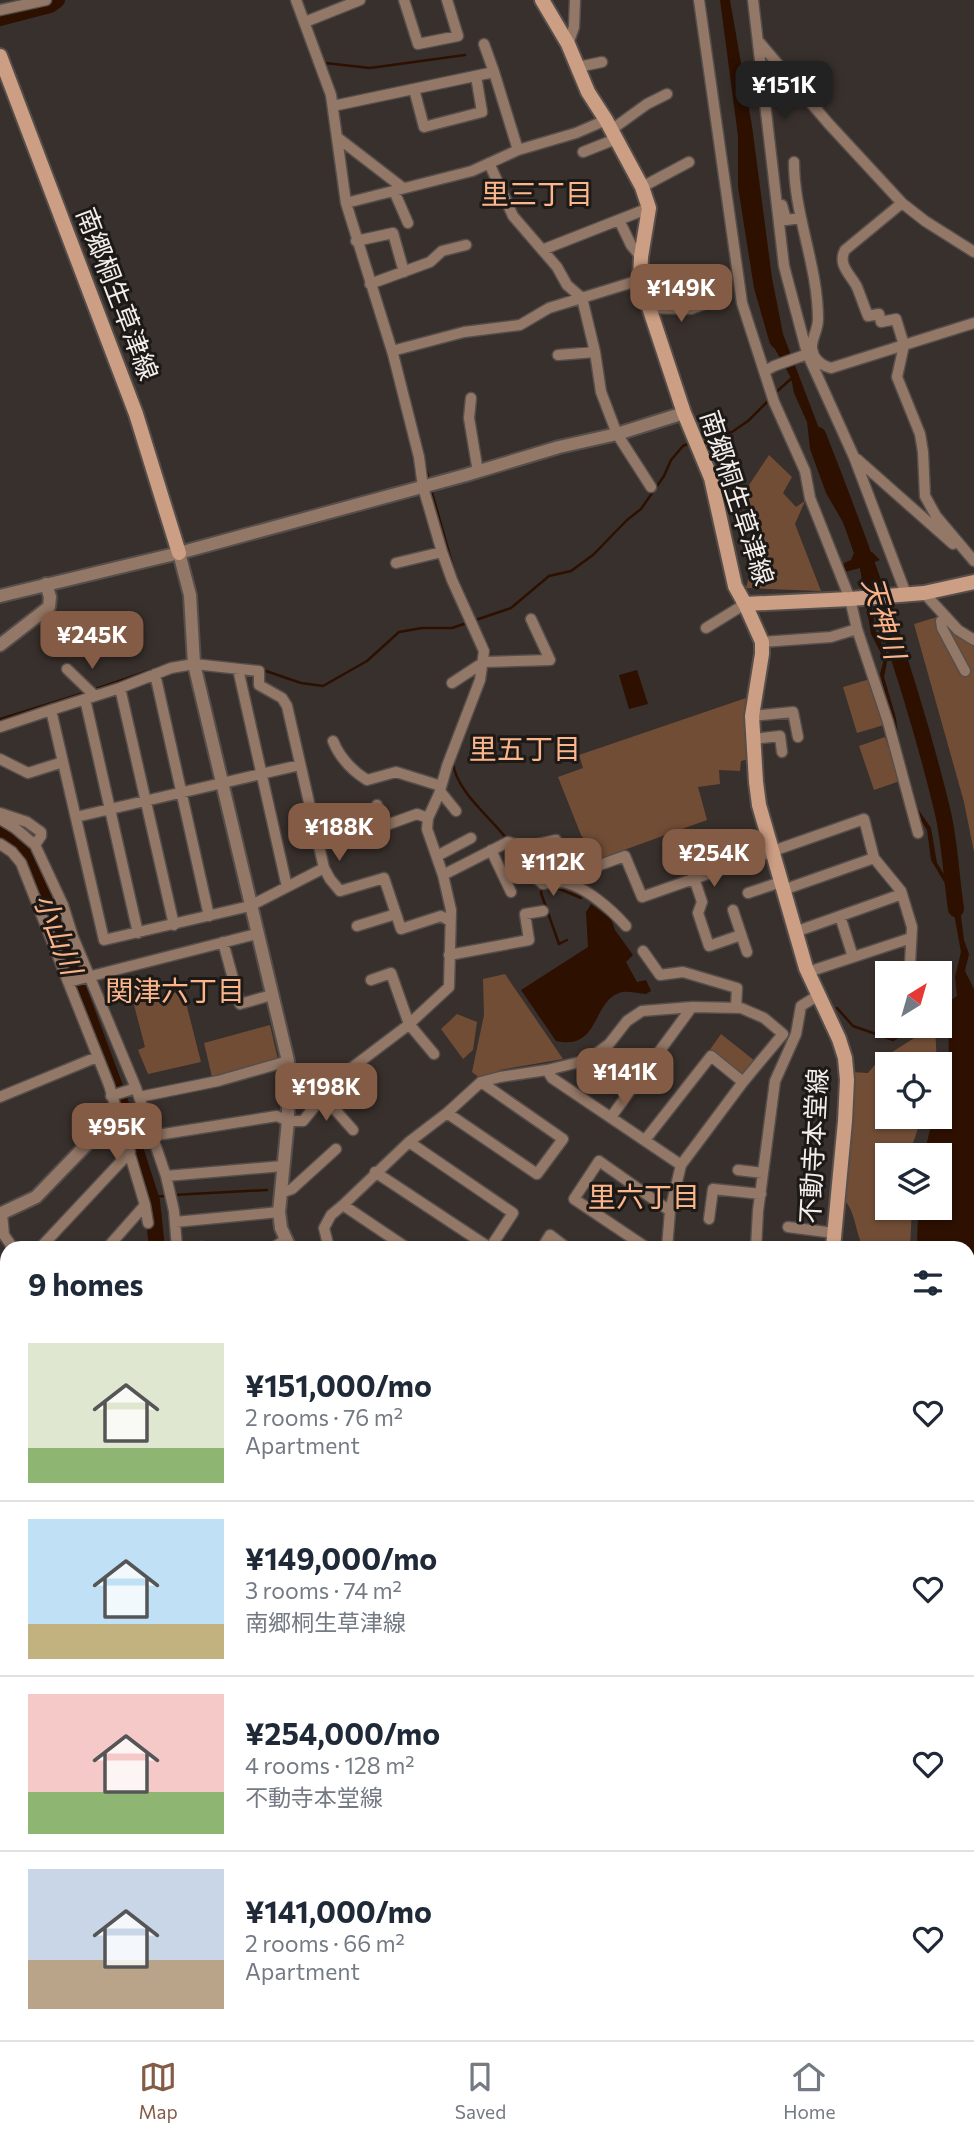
<!DOCTYPE html>
<meta charset="utf-8">
<style>
:root{--surface:#fff;--page:#f6f6f7;--text:#1f2937;--muted:#747a83;--line:#e0e1e3;--accent:#845c46}
body{margin:0;font-family:Commissioner,"Noto Sans JP",sans-serif;background:var(--page);color:var(--text);height:100vh;display:flex;flex-direction:column;font-size:26px;white-space:nowrap}
*{box-sizing:border-box;margin:0}
p{font-size:23px;color:var(--muted)}
.icon{flex:none;width:38px;height:38px;fill:none;stroke:currentColor;stroke-width:2;stroke-linecap:round;stroke-linejoin:round}
.map{position:relative;flex:1;overflow:hidden}
.panel{position:absolute;left:0px;top:1241px;width:975px;height:800px;display:flex;flex-direction:column;background:var(--surface);border-radius:21px 21px 0 0;box-shadow:0 2px 5px #0004}
.panel>*{flex:none}
.needle{width:46px;rotate:37deg}
.controls{position:absolute;left:875px;top:961px;display:grid;gap:14px}
.controls a{display:grid;place-items:center;width:77px;height:77px;border-radius:0px;background:var(--surface);box-shadow:0 2px 5px #0004;font-size:35px}
.price{position:absolute;translate:-50% -60px;padding:0 16px;border-radius:14px;background:var(--accent);color:#fff;font-size:23px;line-height:46px;filter:drop-shadow(0 2px 4px #0008)}
.price::after{content:'';position:absolute;left:50%;top:42px;width:21px;height:16px;margin-left:-10px;background:inherit;clip-path:polygon(0 0,100% 0,50% 100%)}
.price.on{background:#222;color:#fff}
ul{padding:0;list-style:none}
li{display:flex;align-items:center;gap:21px;height:175px;padding:0 28px}
li+li{border-top:2px solid var(--line)}
li span{display:grid;place-items:center;flex:none;width:196px;height:140px;border-radius:0px;color:#555}
li>.icon{margin-inline-start:auto}
span .icon{width:84px;height:84px;fill:#fffc;stroke-width:1}
li b{font-size:30px}
h2{display:flex;justify-content:space-between;align-items:center;height:84px;padding:0 28px;font-size:30px}
.tab-bar{display:flex;justify-content:space-around;align-items:center;height:98px;border-top:2px solid var(--line);background:var(--surface);font-size:19px;color:var(--muted)}
.tab-bar a{display:grid;justify-items:center;gap:4px}
.tab-bar .on{color:var(--accent)}
.map>svg:first-child{display:block}
</style>
<div class="map">
<svg width="974" height="2040" viewBox="0 0 974 2040">
<rect width="100%" height="100%" fill="#38302c"/>
<path fill="#714d36" d="M769,455L792,477L783,493L796,507L805,501L795,524L821,591L746,588L753,563V532L748,526L754,512L739,500Z
M937,617L956,635L974,646V852L964,802L914,624Z
M870,679L884,725L857,733L843,687Z
M746,698L745,728L749,759L741,761L740,771L719,770L720,784L698,787L707,820L599,859L581,835L558,777L583,768L579,755Z
M885,737L900,781L874,790L859,746Z
M505,974L563,1059L500,1070L481,1079L472,1072L484,1015L483,979Z
M183,991L201,1062L148,1074L138,1050L145,1047L133,1001Z
M457,1014L477,1022L473,1050L463,1059L441,1029Z
M270,1025L278,1060L212,1077L204,1043Z
M933,1026H935L937,1064H887V1116L922,1117L913,1143V1155H887V1208H912L910,1248H864C855,1233 856,1213 845,1201L852,1072L868,1073L878,1061Z
M721,1034L755,1061L743,1077L709,1051Z
M7,1395V1496L0,1476V1402Z
M0,1536L7,1553V2034H370L372,2040H0Z
M392,2034H700L703,2040H393Z"/>
<path fill="#2d1000" d="M720,0H730L752,126L772,278L783,334L828,452L822,455L830,483L845,513L862,554L872,552L880,560L864,566L876,632L888,657L884,677L896,718L898,736L918,809L931,828L937,863L955,892L960,908L964,940L969,954L965,971L974,989V1291L968,1417V1248H917L918,1208H940V1155H924L933,1117L940,1116V1095L949,1065L948,1002L957,996L955,977L961,952L950,892L931,860L927,830L918,816L897,753L890,713L880,674L884,659L871,634L860,568L841,573L844,563L851,560L854,553L844,524L826,493L810,449L807,422L794,393L791,378L775,349L770,344L754,288L738,187V136Z
M637,670L648,704L629,709L619,675Z
M591,904L611,919L615,930L633,955L626,962L637,982L646,980L651,991L646,994C639,994 630,991 623,992C591,998 602,1051 556,1041L521,990L588,947L586,912Z"/>
<g fill="none" stroke-linecap="round" stroke-linejoin="round">
<path stroke="#2d1000" stroke-width="2.5" d="M325,63L370,68L465,55
M774,394L793,377
M699,439L732,432L748,421L770,399
M424,462L429,479
M431,489L455,574L470,609
M480,631L489,648V660
M218,662L243,664
M263,670L301,683L323,686L367,661L399,632L422,628H452L511,608L549,576L571,571L593,555L627,520L641,509L664,476L671,460L683,446L690,443
M93,690L160,667
M0,719L87,692
M453,762C455,790 490,817 506,838
M534,882L542,889L541,893L559,944L567,940
M542,889L555,887L581,898
M837,1008L853,1026L893,1040L916,1026
M940,1011L950,1008
M172,1195L267,1190
M150,1197L166,1196
M0,1983L7,1971
M134,2040L135,2034
M489,2040V2034"/>
<path stroke="#2d1000" stroke-width="16" d="M0,18L50,5L57,0
M818,435C866,557 911,681 942,809C950,841 951,876 956,909
M0,832L18,845L32,865L117,1092L152,1201L157,1248"/>
<g stroke="#564e4b" stroke-width="13">
<path id="minor" d="M404,0L418,44L458,36L447,0
M699,0L742,303L774,402L805,471L810,498L850,599L857,629L888,722L918,833
M753,0L784,266L807,353L854,457L906,594
M0,10L46,0
M305,22L360,0
M760,43L828,123L902,203L925,221L974,252
M568,44L574,27L575,0
M578,67L602,62
M494,72L518,150
M414,89L424,127L482,112L476,76
M333,106L494,72L484,44
M611,130L647,104L667,94
M338,138L403,188
M583,152L616,139
M794,162C794,215 818,266 818,319C818,329 813,336 812,345C811,357 820,365 831,368L974,323
M489,163L513,216L557,267L567,285L582,298L595,352L601,392L617,434L651,487
M642,187L689,162
M394,191L408,223
M346,203L472,171L518,150L576,133L606,120
M902,203L845,250C837,265 851,275 857,287C861,297 864,306 868,316L879,314L881,322L896,319L904,345L897,377L920,434L923,452L925,496L936,516L974,561
M782,205L786,220L801,218
M619,220L631,245L641,257
M356,241L393,233L404,272
M542,250L649,208
M370,284L430,262L442,251L466,245
M650,308L691,309L707,303
M392,351L464,332L520,325L549,308L640,280
M558,355L595,352
M765,371L774,366L813,352
M471,398L469,418L478,472
M857,459L953,544
M396,563L442,552
M924,593L958,630L974,640
M945,617L941,621L942,628L965,671
M706,628L745,604
M762,642L831,637L857,629
M194,664L259,671V685L282,698L287,706L324,868L250,906L104,940L51,710L120,688L171,668Z
M67,669L95,696
M238,669L287,887
M155,674L209,916
M452,683L484,662L550,660L531,619
M120,688L174,925
M85,699L138,933
M752,716L793,712L798,737
M0,727L51,710
M753,739L780,736L782,752
M333,741C340,758 351,770 367,780L396,772L441,786
M0,759L28,773L63,762
M440,791L456,811
M377,805L385,826
M0,813L27,822L41,832V836L35,845
M76,817L300,765
M0,819L15,828L35,845L63,905L73,937L136,1088L166,1176L283,1166
M367,832L417,814L428,818
M681,839L702,902L698,913L709,946L741,935
M0,844L12,852L21,863L109,1085L145,1205L148,1223
M520,846L531,873L543,884C548,883 554,882 560,882C582,883 612,910 626,926
M491,850L511,892
M437,856L471,838
M324,868L330,879L340,891L384,878L401,929L441,916L450,921
M443,875L508,842L524,847L556,840L574,870L580,872L625,856L642,897L864,819L874,858L901,891L912,927L910,964
M783,890L874,858
M748,893L781,882
M733,910L747,952
M840,916L853,957
M357,926L396,914
M795,932L902,894
M223,942L240,1004L272,995
M643,951L660,975L683,972L737,988L736,1008
M449,955L529,940L525,914L543,911
M808,972L911,938
M371,980L391,973L409,1024L434,1054
M68,982L256,934
M547,1070L552,1078L681,1165
M111,1096L136,1088
M323,1096L353,1130
M0,1097L97,1057
M139,1097L218,1081L288,1061
M447,1113L537,1174L563,1139L481,1082
M611,1117L692,1007
M151,1136L277,1116L288,1121H303L337,1079L407,1026L449,987L451,910L443,875L427,829L428,818L439,794L447,766L480,680L484,651L452,580L442,552L423,487L419,457L393,354L346,203L331,95L296,0
M645,1140L711,1056L743,1082
M738,1170L763,1173
M375,1172L490,1248L513,1213L409,1142
M166,1176L174,1211L177,1248
M280,1193L292,1189L336,1149
M2,1214L4,1235L13,1248
M709,1219L713,1189L761,1194
M175,1222L279,1212
M788,1227L834,1233
M40,1248L130,1152
M107,1248L145,1205
M201,1248L202,1247
M273,1248L286,1239
M329,1248L324,1228L331,1215L343,1205
M407,1248L343,1205L409,1142L447,1113L481,1082L500,1077L547,1070L588,1060L609,1044L627,1021L642,1011L692,1007L741,1008L764,1018L783,1034L743,1082L681,1165L670,1211L667,1248
M542,1248L550,1235L567,1248
M647,1248L574,1199L599,1161L670,1211
M756,1248L758,1211L775,1081L796,1034L801,1006L817,996
M0,1318L7,1303
M0,1323L7,1331
M968,1731L974,1674
M872,2040L876,2034"/>
</g>
<g stroke="#564e4b" stroke-width="16">
<path id="tertiary" d="M179,553L190,595L194,664L288,1061V1121L279,1212L281,1228L290,1248
M0,596L179,553L466,475L559,447L617,434L684,413
M0,645L49,607L50,597L46,584
M0,1214L36,1197L117,1113"/>
</g>
<g stroke="#564e4b" stroke-width="18">
<path id="secondary" d="M542,0L568,44L588,92L606,120L642,187L649,208L641,257L640,280L684,413L711,478L735,586L745,604L850,599L924,593L974,582
M0,56L136,414L179,553
M745,604L762,642V654L752,716L756,782L759,805L806,968L839,1039L845,1058L847,1080L845,1121L833,1248
M857,2034L859,2040"/>
</g>
<use href="#minor" stroke="#947867" stroke-width="10"/>
<use href="#tertiary" stroke="#947867" stroke-width="12"/>
<use href="#secondary" stroke="#cc9e83" stroke-width="14"/>
</g>
<g text-anchor="middle" stroke-width="6" stroke-linejoin="round" paint-order="stroke">
<g font-size="26" fill="#f3eeeb" stroke="#1c1917">
<text transform="translate(117 294) rotate(69)" y="9">南郷桐生草津線</text>
<text transform="translate(737 498) rotate(72)" y="9">南郷桐生草津線</text>
<text transform="translate(814 1146) rotate(-87)" y="9">不動寺本堂線</text>
</g>
<g font-size="28" fill="#fcb68b" stroke="#1c1917">
<text x="537" y="204">里三丁目</text>
<text x="525" y="759">里五丁目</text>
<text x="175" y="1001">関津六丁目</text>
<text x="644" y="1207">里六丁目</text>
</g>
<g font-size="28" font-style="italic" fill="#fbb387" stroke="#1c1917">
<text transform="translate(884 618) rotate(73)" y="10">天神川</text>
<text transform="translate(58 934) rotate(69)" y="10">小山川</text>
</g>
</g>
</svg>
<div class="controls">
<a><svg class="needle" viewBox="-14 -14 28 28"><path d="M0-13l5 13h-10z" fill="#e53935"/><path d="M0 13l5-13h-10z" fill="#747a83"/></svg></a>
<a><svg class="icon" aria-label="locate" viewBox="0 0 24 24"><circle cx="12" cy="12" r="6"/><path d="M12 2v4M12 18v4M2 12h4M18 12h4"/></svg></a>
<a><svg class="icon" aria-label="layers" viewBox="0 0 24 24"><path d="M12 4l9 5-9 5-9-5zM3 14l9 5 9-5"/></svg></a>
</div>
<b class="price on" style="left:784px;top:121px">¥151K</b>
<b class="price" style="left:681px;top:324px">¥149K</b>
<b class="price" style="left:92px;top:671px">¥245K</b>
<b class="price" style="left:339px;top:863px">¥188K</b>
<b class="price" style="left:714px;top:889px">¥254K</b>
<b class="price" style="left:553px;top:898px">¥112K</b>
<b class="price" style="left:625px;top:1108px">¥141K</b>
<b class="price" style="left:326px;top:1123px">¥198K</b>
<b class="price" style="left:117px;top:1163px">¥95K</b>
<section class="panel">
<h2>9 homes<svg class="icon" aria-label="filters" viewBox="0 0 24 24"><path d="M4 7h16M4 17h16"/><circle cx="9" cy="7" r="2"/><circle cx="15" cy="17" r="2"/></svg></h2>
<ul>
<li><span style="background:linear-gradient(#dfe7d0 75%,#8fb573 0)"><svg class="icon" aria-label="home" viewBox="0 0 24 24"><path d="M3 11l9-7 9 7M6 9v11h12V9"/></svg></span><div><b>¥151,000/mo</b><p>2 rooms · 76 m²</p><p>Apartment</p></div><svg class="icon" aria-label="heart" viewBox="0 0 24 24"><path d="M12 20l-8-8c-3-5 5-10 8-4 3-6 11-1 8 4z"/></svg></li>
<li><span style="background:linear-gradient(#bfe0f5 75%,#c2b280 0)"><svg class="icon" aria-label="home" viewBox="0 0 24 24"><path d="M3 11l9-7 9 7M6 9v11h12V9"/></svg></span><div><b>¥149,000/mo</b><p>3 rooms · 74 m²</p><p>南郷桐生草津線</p></div><svg class="icon" aria-label="heart" viewBox="0 0 24 24"><path d="M12 20l-8-8c-3-5 5-10 8-4 3-6 11-1 8 4z"/></svg></li>
<li><span style="background:linear-gradient(#f6c9c9 70%,#8fb573 0)"><svg class="icon" aria-label="home" viewBox="0 0 24 24"><path d="M3 11l9-7 9 7M6 9v11h12V9"/></svg></span><div><b>¥254,000/mo</b><p>4 rooms · 128 m²</p><p>不動寺本堂線</p></div><svg class="icon" aria-label="heart" viewBox="0 0 24 24"><path d="M12 20l-8-8c-3-5 5-10 8-4 3-6 11-1 8 4z"/></svg></li>
<li><span style="background:linear-gradient(#c9d6e8 65%,#b9a48a 0)"><svg class="icon" aria-label="home" viewBox="0 0 24 24"><path d="M3 11l9-7 9 7M6 9v11h12V9"/></svg></span><div><b>¥141,000/mo</b><p>2 rooms · 66 m²</p><p>Apartment</p></div><svg class="icon" aria-label="heart" viewBox="0 0 24 24"><path d="M12 20l-8-8c-3-5 5-10 8-4 3-6 11-1 8 4z"/></svg></li>
</ul>
</section>
</div>
<nav class="tab-bar">
<a class="on"><svg class="icon" aria-label="map" viewBox="0 0 24 24"><path d="M3 6l6-2 6 2 6-2v14l-6 2-6-2-6 2zM9 4v14M15 6v14"/></svg>Map</a>
<a><svg class="icon" aria-label="saved" viewBox="0 0 24 24"><path d="M7 4h10v16l-5-4-5 4z"/></svg>Saved</a>
<a><svg class="icon" aria-label="home" viewBox="0 0 24 24"><path d="M3 11l9-7 9 7M6 9v11h12V9"/></svg>Home</a>
</nav>
